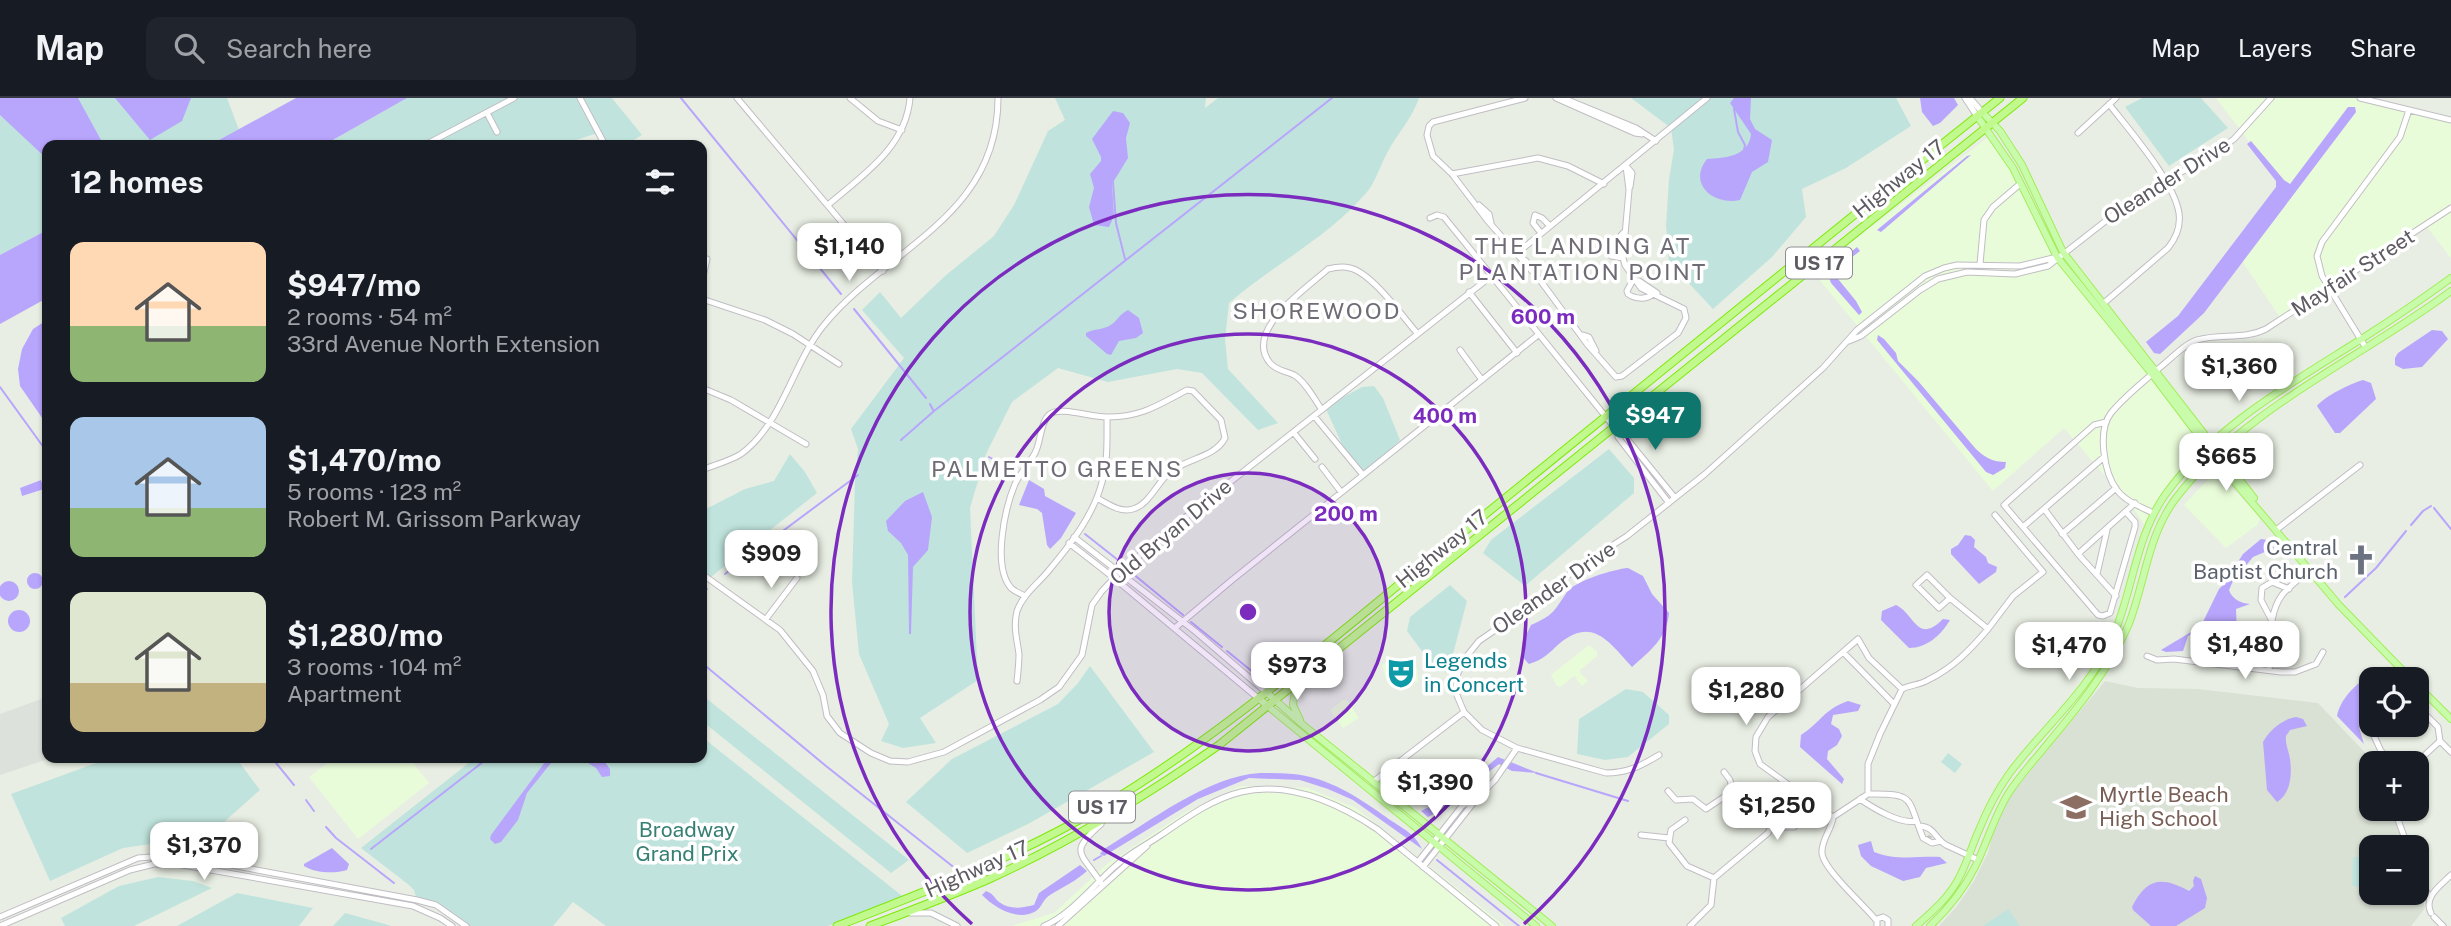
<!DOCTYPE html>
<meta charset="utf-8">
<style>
:root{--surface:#171b24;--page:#20242c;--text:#f1f3f6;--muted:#9ea1a6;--line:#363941;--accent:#0f766e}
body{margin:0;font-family:"Public Sans",sans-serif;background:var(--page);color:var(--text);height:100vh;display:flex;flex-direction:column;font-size:26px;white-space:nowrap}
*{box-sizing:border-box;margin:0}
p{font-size:23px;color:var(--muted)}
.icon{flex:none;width:38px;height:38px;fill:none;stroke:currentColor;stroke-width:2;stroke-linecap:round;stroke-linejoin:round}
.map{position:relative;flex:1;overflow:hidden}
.drawer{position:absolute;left:42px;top:42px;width:665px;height:623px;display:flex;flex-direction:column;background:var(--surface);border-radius:14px;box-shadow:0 2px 5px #0004}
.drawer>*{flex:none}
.buttons{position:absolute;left:2359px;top:569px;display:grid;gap:14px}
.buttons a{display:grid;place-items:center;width:70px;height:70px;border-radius:14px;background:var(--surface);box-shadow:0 2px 5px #0004;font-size:35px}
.price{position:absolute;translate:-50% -60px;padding:0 16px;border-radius:14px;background:#fff;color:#222;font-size:23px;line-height:46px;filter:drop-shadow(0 2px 4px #0008)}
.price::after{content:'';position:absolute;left:50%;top:42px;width:21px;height:16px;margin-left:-10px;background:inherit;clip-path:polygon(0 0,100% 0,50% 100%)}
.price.active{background:var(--accent);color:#fff}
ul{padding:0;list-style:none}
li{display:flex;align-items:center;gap:21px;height:175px;padding:0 28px}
li span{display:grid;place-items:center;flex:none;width:196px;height:140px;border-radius:14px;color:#555}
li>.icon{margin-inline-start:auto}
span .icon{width:84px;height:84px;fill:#fffc;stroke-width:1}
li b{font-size:30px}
h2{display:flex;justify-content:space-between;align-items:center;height:84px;padding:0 28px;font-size:30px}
header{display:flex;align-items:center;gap:42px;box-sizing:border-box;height:98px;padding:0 35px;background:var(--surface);border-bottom:2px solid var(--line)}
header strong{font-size:33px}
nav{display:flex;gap:38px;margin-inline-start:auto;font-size:24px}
.search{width:490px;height:63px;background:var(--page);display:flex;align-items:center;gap:18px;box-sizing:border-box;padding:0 24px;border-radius:14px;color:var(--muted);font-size:26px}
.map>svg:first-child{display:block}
</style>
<header>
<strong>Map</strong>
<div class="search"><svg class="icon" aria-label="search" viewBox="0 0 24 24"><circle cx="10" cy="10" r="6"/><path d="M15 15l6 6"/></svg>Search here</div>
<nav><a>Map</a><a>Layers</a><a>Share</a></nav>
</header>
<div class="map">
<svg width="2451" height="828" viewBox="0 0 2451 828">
<rect width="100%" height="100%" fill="#e8eee3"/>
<path fill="#e9fcd9" d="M2216,0H2373L2372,2L2451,22V160L2426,128L2281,221L2242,163L2290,97Z
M1991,37L2006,57L2057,159L2209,349L2173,386L2146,430L2136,414L2064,330L1993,393L1813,174Z
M2213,376L2222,380L2261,420L2257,427L2226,450L2184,407Z
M1589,547L1597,554V558L1580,572L1581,576L1588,583L1582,588L1576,581L1578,580L1574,578L1560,589L1557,588L1551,577Z
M1405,560L1417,570L1418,584L1410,583L1407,588L1401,591L1393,589L1387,584L1382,567L1390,563L1401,567Z
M1343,602H1347L1359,620L1343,630L1330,612Z
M334,660H409L429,685L358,741L309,679Z
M1241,688L1308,690L1356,710L1505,828H1011L1054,815L1107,766L1186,714Z"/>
<path fill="#dde1db" d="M47,599V660H51L0,677V616Z"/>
<path fill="#d9e0d4" d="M2105,583L2138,590L2198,591L2318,605L2375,665H2371V710L2391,711L2404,749H2371V794H2417V786L2425,810L2411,828H1939L1957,808L1974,783L1988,755L1999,711Z"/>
<path fill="#c0e4dd" d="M0,0H227L239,32L210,47H47V132L0,157Z
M407,0H612L642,37L625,47H605L598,35L560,47H324Z
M1055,0H1206L1205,10L1218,0H1419C1412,21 1397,36 1387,55C1380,68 1376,83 1367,94C1328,140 1274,166 1229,205L1225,241L1228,271L1278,325L1258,332L1202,275L1177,271L1108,284L1058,270L1012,304L986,356L970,410L978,582L920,620L936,645L903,650L881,643L889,626L859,556L852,484L855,384L858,351L851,331L904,260L862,212L880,194L901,220L945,178L994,138L1014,107L1048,33L1065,22Z
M1631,0H1896L1911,28L1846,70L1802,91L1806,119L1772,159L1713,211L1669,164L1666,128L1669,81L1674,52L1671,30Z
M2142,0H2201L2228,30L2169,68L2125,9Z
M1374,288L1383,300L1400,342L1363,377L1341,344L1325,309L1362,289Z
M1609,351L1634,380V395L1525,488L1483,455L1491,442Z
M790,356L805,374L817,395L702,486V411L708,410L745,391L774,383Z
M1450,487L1467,503L1448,575L1436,572L1407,533L1410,519Z
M1090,568L1154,654L1030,725L967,755L906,704L952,661L1058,606L1078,585Z
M1626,591L1643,594L1669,617V626L1628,659L1605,662L1577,656L1579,621Z
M702,597L909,762L891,775L702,623Z
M702,639L906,801L828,828H606L573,804L553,828H467L436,807L417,802L414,792L409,787L361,750L475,660H702Z
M1948,655L1962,666L1955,675L1941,664Z
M110,660H236L260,692L225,723L255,760L165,744L123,750L50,783L11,696Z
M2353,759H2368L2367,789L2352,788Z
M158,779L193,783L212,790L134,828H65L61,820L119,788Z
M237,795L313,810L299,828H177Z
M2008,811L2020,828H1983Z
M345,815L392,828H333Z"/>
<path fill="#b8a5fc" d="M0,0H78L101,42L97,47H47V61L0,17Z
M115,0H191L182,23L150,42Z
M296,0H407L324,47H210Z
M1734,0H1751L1750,21L1755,31L1772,42L1768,64L1752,74L1740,102C1714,108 1687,86 1707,61C1726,60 1749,58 1751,36L1730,5Z
M1920,0H1954L1958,7L1940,25L1933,28L1922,14Z
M2348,9H2355L2356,14L2204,215L2160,256L2154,255L2146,244L2178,218L2276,89V83L2247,46L2251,43L2284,82L2290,86Z
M1113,13L1123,15L1130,25L1126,40L1128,60L1112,86L1114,118L1109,129L1094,127L1089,109L1094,90L1090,76L1101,63V59L1092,41Z
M1971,57L1881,134L1877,132L1967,58Z
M47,132V200L0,226V157Z
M1857,149L1860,153L1838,170L1834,176L1856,203L1862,214L1859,217L1831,185L1828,176L1830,171Z
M1128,212L1139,220L1143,235L1136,240L1119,243L1111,257L1107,256L1086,238V235C1093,231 1101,232 1109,228C1117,224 1119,216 1128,212Z
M47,222V327L20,288L18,271L22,251L33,231Z
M2432,232L2442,233L2448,241L2422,269L2403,271L2395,267V260L2398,255Z
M1878,237L1884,241L1896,255L1898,263L1918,283L1975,350C1985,360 1993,364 2006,364L2005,370L1993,377L1986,374L1877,242Z
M2363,282L2371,285L2376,301L2340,335H2335L2317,308C2325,298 2350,286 2363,282Z
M41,382L44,391L22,398L20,390Z
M1029,382L1044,391L1045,398L1076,415L1061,440L1050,451L1047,447L1042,415L1037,411L1019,407Z
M923,394L932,419L928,452L913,469L911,536H909L908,457L901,445L888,433L886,423L905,403Z
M1965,437L1971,438L1975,442L1974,449L1986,459L1988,465L1997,469L1996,474L1979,486L1951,456V451L1958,447Z
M2261,441L2268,442L2274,450L2253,459L2233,483L2229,492C2232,501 2240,505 2250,506L2236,511L2237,535C2220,536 2204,528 2188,538L2183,553L2166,554L2161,552L2201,528L2219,491L2234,476L2236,467L2243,456Z
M1628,470L1643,478L1652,496L1669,515C1667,540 1650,553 1632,569C1610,545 1593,518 1560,545C1549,555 1543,562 1529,566C1515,553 1524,542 1531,527C1554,517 1554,513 1567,494C1575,483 1614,471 1628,470Z
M27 483a8 8 0 1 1 16 0a8 8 0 1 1-16 0Z
M-1 493a10 10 0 1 1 20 0a10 10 0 1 1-20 0Z
M1896,507C1915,516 1917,547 1943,521L1950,522C1941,537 1927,550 1909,550L1881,522L1882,513Z
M8 523a11 11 0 1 1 22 0a11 11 0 1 1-22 0Z
M2381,572L2391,574L2397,581H2371V607C2354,622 2358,625 2364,646L2337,618C2341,598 2362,579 2381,572Z
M1848,603L1861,607L1858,613L1833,617L1831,626L1839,631L1842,638L1837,647L1828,653L1827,661L1844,681L1842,686L1800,649L1801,637C1821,624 1823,612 1848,603Z
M2296,619L2303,621L2307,628L2290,632L2286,638C2285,647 2289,653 2290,661C2292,676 2291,696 2277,704L2267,692L2263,644C2269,633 2282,621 2296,619Z
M1498,659L1538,675L1512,673L1499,666L1434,716L1428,719L1421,713L1455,696Z
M548,660H555L527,695L518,722L501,744L495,746L490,741L491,737Z
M580,660H602L610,671V678L602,679L596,670Z
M1260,675C1271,675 1282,675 1293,676C1328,679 1359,700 1386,719C1402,731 1413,733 1422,751L1353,702L1328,691L1300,682L1249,680L1198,701L1104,758L1100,756L1104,751C1149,724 1208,678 1260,675Z
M1871,743L1874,754C1897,763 1917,758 1940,759L1947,765L1926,770L1920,779L1903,783L1871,768L1861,758L1858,747Z
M332,750L349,766L347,772C334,776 315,775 304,768V766Z
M1080,767L1087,773C1076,783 1063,789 1050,797C1043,801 1042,809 1036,813C1018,824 995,810 982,797L986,793C994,796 993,799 999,804C1010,812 1022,810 1034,807L1039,795Z
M2195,778L2201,781L2207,800L2205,810L2176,828H2151L2133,812L2132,809C2147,780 2161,778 2189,793L2194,788L2193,783Z"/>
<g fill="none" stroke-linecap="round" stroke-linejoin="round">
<path stroke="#b8a5fc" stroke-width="2" d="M681,0L841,196
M1734,11L1738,34L1745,47L1744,52
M1113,84L1116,125L1125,161
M854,211L926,300
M0,289L47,354
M930,306L933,312
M901,342L934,313L1332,0
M989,359L1017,375
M2434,410L2451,431
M2411,427L2423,413L2431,408
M1085,436L1123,466
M1132,475L1183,517
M725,476L858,377
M702,495L707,491
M2345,499L2376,470L2406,433
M1191,524L1222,549
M1227,553L1254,575
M702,565L826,668L961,775
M272,660L294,687
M1536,675L1628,703
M306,702L314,713
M326,729L336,740L394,785
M371,751L488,660
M1094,762L1101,758
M1437,762L1519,828"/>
<path stroke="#c6c9c3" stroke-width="5" stroke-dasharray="5 2.5" stroke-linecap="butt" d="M1927,739L1931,741"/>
<g stroke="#c0bdc4" stroke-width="7">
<path id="minor" d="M580,0L605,47
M737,0L883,173
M850,0L878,23L902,32
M1525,0L1433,24L1429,28L1427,37L1433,58L1452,76L1487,122L1532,173
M1556,0L1635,35L1642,36
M1563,0L1636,30L1656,43
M1965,0L1977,18
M1970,0L1982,14
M2360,0L2451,22
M487,15L497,34
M2078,35L2116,0
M425,47L514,0
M1626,68L1632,75L1630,89
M1452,76L1538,60L1568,68L1604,86
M828,107C863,77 906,49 910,0
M1479,107L1489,116L1491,125
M1430,120L1437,117L1444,119L1619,335L1623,336L1675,400
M1541,135L1533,125L1535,117L1542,120L1550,128
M1516,156L1526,163L1587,246L1616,279L1622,278L1678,235L1686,220L1684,211L1641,190L1625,167L1623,160L1629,92L1626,68
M1516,156L1707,0
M1623,160L1611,158L1608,153L1623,135
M1980,166L1984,122L1993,109L2020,86
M1634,180L1627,193L1628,196C1635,201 1646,202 1653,196
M702,183L707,161
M1639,183L1657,195
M1469,194L1517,255
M702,201L765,222L793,236L839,266
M2104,205L2168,150C2176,140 2181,129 2179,115C2174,83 2129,32 2109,6
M1583,237L1589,239L1596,253
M1849,243L1861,238L1920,192L1938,181L1967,174L2015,176L2048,168L2144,93L2203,63L2234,41L2271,0
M2366,250L2322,178L2317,158L2322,144L2400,39L2409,12
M1460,252L1482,282
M702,290L731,302L806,346
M1322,312C1315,302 1305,283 1294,277C1286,273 1277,273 1270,265C1243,232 1307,190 1328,171C1336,169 1342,168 1350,170C1372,175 1402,218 1417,235
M1315,319L1363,377
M2106,324L2094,327L2004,407L2098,517L2103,518L2110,515L2135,429V424L2126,414
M1294,335L1315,361
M1619,335L1618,339L1669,405
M1322,369L1341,394
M702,372C714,367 730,363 741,356C783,325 792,266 824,227C887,150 998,119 998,0
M2045,412L2078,456L2116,498
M2153,415C2141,409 2125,403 2117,392C2104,375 2097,333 2111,315C2124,299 2143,284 2158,271C2170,262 2184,246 2197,242C2221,235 2244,242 2266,231L2451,110
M2023,429L2104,359
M2276,432L2360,367
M2062,436L2116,390
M1074,439L1196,534L1266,594
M1069,445L1114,480L1258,600
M2078,456L2135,405
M702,476L780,532L813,573L823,597L827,618L840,635L871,655L890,663L908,664L944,654L1040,602L1059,589L1082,557L1092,507L1102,493L1121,473L1187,418L1490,179
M2097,476L2107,432
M1025,498C1021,496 1014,493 1011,490C992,468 1005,410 1015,386C1020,375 1029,366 1035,355C1041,344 1040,324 1050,316C1060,308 1093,320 1108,319C1142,319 1158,307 1187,292L1193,293L1221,322L1225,340C1215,359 1189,360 1171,373C1157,384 1150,406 1133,411C1120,415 1108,406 1097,400
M1950,500L1939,510L1916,487L1927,477L1950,500L1988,531L2013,498L2043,474L1995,417
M766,521L797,480
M2272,523L2261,502L2262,490L2272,484L2289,491
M1175,530L1232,482L1538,237
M1843,554L1894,606
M2147,558L2157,562L2174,561L2281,574H2295L2316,566L2323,554
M2269,572C2273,548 2266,519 2282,497C2289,488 2301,480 2310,471
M1017,583C1018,574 1019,565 1019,556C1017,541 1013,529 1017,513C1023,496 1039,485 1050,471C1071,446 1094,416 1102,384C1108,363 1107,341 1107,319
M1902,591L1880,636L1868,666V696L1833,719L1760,666L1755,653L1756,639L1768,619L1858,541L1869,560L1902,591C1910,587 1920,587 1928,582C1953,570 1970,552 1988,531
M2417,608L2438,629L2440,643L2451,654
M2371,619L2367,623L2381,653L2392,665
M1659,657C1641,668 1627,675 1606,675L1517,650L1482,632L1464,614L1456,595L1457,578L1462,564L1479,543L1524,512L1579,469L1627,438L1705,376L1823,270L1857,232L1925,178L1944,170L1957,167L2020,168L2057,159
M2416,665L2440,643
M1724,674L1730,682L1733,695
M1373,684L1464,614
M1668,693L1676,702L1693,701L1706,711L1730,695L1750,698L1771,729L1768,735L1714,780L1711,807L1690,828
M1868,696C1916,695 1907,700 1923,740L1932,745L1941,743
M1860,701C1873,710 1901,727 1916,723
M2396,710L2397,719L2408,749
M1833,719C1832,731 1821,742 1822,755C1823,771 1865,808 1876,822
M1685,722L1671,732L1669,745L1687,768L1714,780
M1101,726C1068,755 1081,754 1101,785
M1920,728C1935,729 1935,741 1946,747C1957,752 1968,757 1978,762
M1771,729H1794
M1641,737L1669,740
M1418,764L1462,708L1475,700
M1423,769L1478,699L1495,682L1517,650
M2417,770L2429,800
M910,815H931L957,828
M2431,815C2423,799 2440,788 2451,777
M0,819L138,760L177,757L417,802L436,807L466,828
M2434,819L2443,828
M0,828L130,772L154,766H177L413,808L440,820L452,828
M1044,828C1070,817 1092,789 1113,770C1128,756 1145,748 1161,737C1186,720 1212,701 1241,694C1289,683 1338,705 1377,731L1496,828
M1058,828L1147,748
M1877,828V821L1883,819L1888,822V828"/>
</g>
<g stroke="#a4ec5d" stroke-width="8">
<path id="major" d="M1982,14L2000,33L2022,67L2063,154L2254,400
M1977,18L2013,70L2057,159L2152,276L2227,375L2339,507L2411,581
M1296,586L1293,607L1300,622
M2417,587L2451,621
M1266,594L1302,626L1552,828
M1258,600L1536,828
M1916,828C1928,817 1941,807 1950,794C1964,776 1970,752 1979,732C1987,712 1997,693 2009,676C2043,630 2088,594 2112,541C2133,494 2135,440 2165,397C2215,327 2292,285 2363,240C2393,221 2422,201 2451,180
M1930,828C1948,811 1964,791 1975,769C1987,745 1994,719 2008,696C2018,680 2032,665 2044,650C2075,613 2108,574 2128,528C2145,486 2147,438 2176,400C2247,308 2360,261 2451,193"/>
</g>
<g stroke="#7fe908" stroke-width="9">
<path id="highway" d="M837,828C927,793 1017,759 1100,710C1224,637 1333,539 1445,449C1630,299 1814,148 2000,0
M870,828C910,813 950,798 989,781C1070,744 1146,698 1219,647L2023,0"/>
</g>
<use href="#minor" stroke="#fff" stroke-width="5"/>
<use href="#major" stroke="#c9fcaa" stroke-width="6"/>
<use href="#highway" stroke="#c1f98f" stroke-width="7"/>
</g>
<circle cx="1248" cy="514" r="139" fill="#7b2cbf" fill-opacity=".12"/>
<g fill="none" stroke="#7b2cbf" stroke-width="3.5">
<circle cx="1248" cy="514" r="139"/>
<circle cx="1248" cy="514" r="278"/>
<path d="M972 826A417 417 0 1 1 1524 826"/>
</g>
<defs>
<g id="church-bare" transform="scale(2.415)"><path d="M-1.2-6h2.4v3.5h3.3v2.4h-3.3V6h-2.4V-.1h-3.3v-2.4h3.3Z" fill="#6b7280" stroke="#fff" stroke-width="2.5" paint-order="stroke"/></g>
<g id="theatre-bare" transform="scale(2.415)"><path d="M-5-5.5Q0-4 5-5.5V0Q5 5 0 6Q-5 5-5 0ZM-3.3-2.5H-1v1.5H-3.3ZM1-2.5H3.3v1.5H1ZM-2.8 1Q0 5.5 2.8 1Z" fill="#0f9aa8" stroke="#fff" stroke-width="2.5" paint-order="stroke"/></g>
<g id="school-bare" transform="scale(2.415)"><path d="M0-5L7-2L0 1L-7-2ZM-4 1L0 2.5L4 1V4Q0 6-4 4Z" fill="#8d6e63" stroke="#fff" stroke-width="2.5" paint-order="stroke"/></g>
</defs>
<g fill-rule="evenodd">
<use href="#church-bare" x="2361" y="462"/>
<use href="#theatre-bare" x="1401" y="575"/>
<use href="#school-bare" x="2076" y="709"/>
</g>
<g text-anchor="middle" stroke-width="7" stroke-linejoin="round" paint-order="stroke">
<g fill="#fff" stroke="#8e8c92" stroke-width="2">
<rect x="1786" y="149.5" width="66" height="31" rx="5"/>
<rect x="1069" y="693.5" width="66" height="31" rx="5"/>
</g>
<g font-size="19" font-weight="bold" fill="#5e5b63">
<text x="1819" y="172">US 17</text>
<text x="1102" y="716">US 17</text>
</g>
<g font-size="21" fill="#5e5b63" stroke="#fff">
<text transform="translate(1899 81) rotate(-39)" y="7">Highway 17</text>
<text transform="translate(2167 83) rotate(-32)" y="7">Oleander Drive</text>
<text transform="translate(2353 175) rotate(-33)" y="7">Mayfair Street</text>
<text transform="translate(1171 434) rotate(-40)" y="7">Old Bryan Drive</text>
<text transform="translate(1442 451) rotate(-39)" y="7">Highway 17</text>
<text transform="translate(1554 490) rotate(-35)" y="7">Oleander Drive</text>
<text transform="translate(977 771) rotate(-24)" y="7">Highway 17</text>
</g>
<g font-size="21" fill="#5b616d" stroke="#fff" text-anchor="end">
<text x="2338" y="457">Central<tspan x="2338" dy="24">Baptist Church</tspan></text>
</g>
<g font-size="21" fill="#0d838f" stroke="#fff" text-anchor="start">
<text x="1424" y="570">Legends<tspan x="1424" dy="24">in Concert</tspan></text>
</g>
<g font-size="21" fill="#785e54" stroke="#fff" text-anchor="start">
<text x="2099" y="704">Myrtle Beach<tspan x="2099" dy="24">High School</tspan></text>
</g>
<g font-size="21" fill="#367f73" stroke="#fff">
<text x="687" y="739">Broadway<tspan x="687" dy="24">Grand Prix</tspan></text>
</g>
<g font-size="23" letter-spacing="2" fill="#6f6c75" stroke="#fff">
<text x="1583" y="156">THE LANDING AT<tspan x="1583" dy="26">PLANTATION POINT</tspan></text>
<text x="1317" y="221">SHOREWOOD</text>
<text x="1057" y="379">PALMETTO GREENS</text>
</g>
</g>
<circle cx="1248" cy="514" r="10" fill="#7b2cbf" stroke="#fff" stroke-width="3.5"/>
<g font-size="21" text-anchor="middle" font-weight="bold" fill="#7b2cbf" stroke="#fff" stroke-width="7" stroke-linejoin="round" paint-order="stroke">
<text x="1543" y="226">600 m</text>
<text x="1445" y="325">400 m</text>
<text x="1346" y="423">200 m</text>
</g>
</svg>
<div class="buttons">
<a><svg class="icon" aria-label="locate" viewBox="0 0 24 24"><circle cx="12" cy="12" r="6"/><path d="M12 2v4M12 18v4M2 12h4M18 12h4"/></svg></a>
<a>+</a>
<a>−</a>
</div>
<b class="price" style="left:849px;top:185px">$1,140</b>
<b class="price" style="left:2239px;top:305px">$1,360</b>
<b class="price active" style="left:1655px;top:354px">$947</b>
<b class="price" style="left:2226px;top:395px">$665</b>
<b class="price" style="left:771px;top:492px">$909</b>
<b class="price" style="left:2245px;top:583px">$1,480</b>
<b class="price" style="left:2069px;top:584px">$1,470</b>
<b class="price" style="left:1297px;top:604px">$973</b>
<b class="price" style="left:1746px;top:629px">$1,280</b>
<b class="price" style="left:1435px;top:721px">$1,390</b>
<b class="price" style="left:1777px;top:744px">$1,250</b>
<b class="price" style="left:204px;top:784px">$1,370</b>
<section class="drawer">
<h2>12 homes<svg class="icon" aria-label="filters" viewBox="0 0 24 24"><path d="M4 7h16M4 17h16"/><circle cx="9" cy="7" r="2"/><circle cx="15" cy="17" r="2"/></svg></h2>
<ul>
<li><span style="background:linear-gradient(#ffd9b3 60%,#8fb573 0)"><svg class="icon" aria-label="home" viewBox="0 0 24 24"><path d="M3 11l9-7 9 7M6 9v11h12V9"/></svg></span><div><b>$947/mo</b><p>2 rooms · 54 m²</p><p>33rd Avenue North Extension</p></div></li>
<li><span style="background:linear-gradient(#a9c7e8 65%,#8fb573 0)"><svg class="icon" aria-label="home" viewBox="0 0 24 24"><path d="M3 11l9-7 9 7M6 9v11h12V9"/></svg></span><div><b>$1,470/mo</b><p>5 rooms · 123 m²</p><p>Robert M. Grissom Parkway</p></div></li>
<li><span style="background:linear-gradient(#dfe7d0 65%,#c2b280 0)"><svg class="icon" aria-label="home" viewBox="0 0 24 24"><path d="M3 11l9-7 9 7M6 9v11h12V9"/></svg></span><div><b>$1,280/mo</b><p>3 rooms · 104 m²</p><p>Apartment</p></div></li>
</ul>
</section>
</div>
